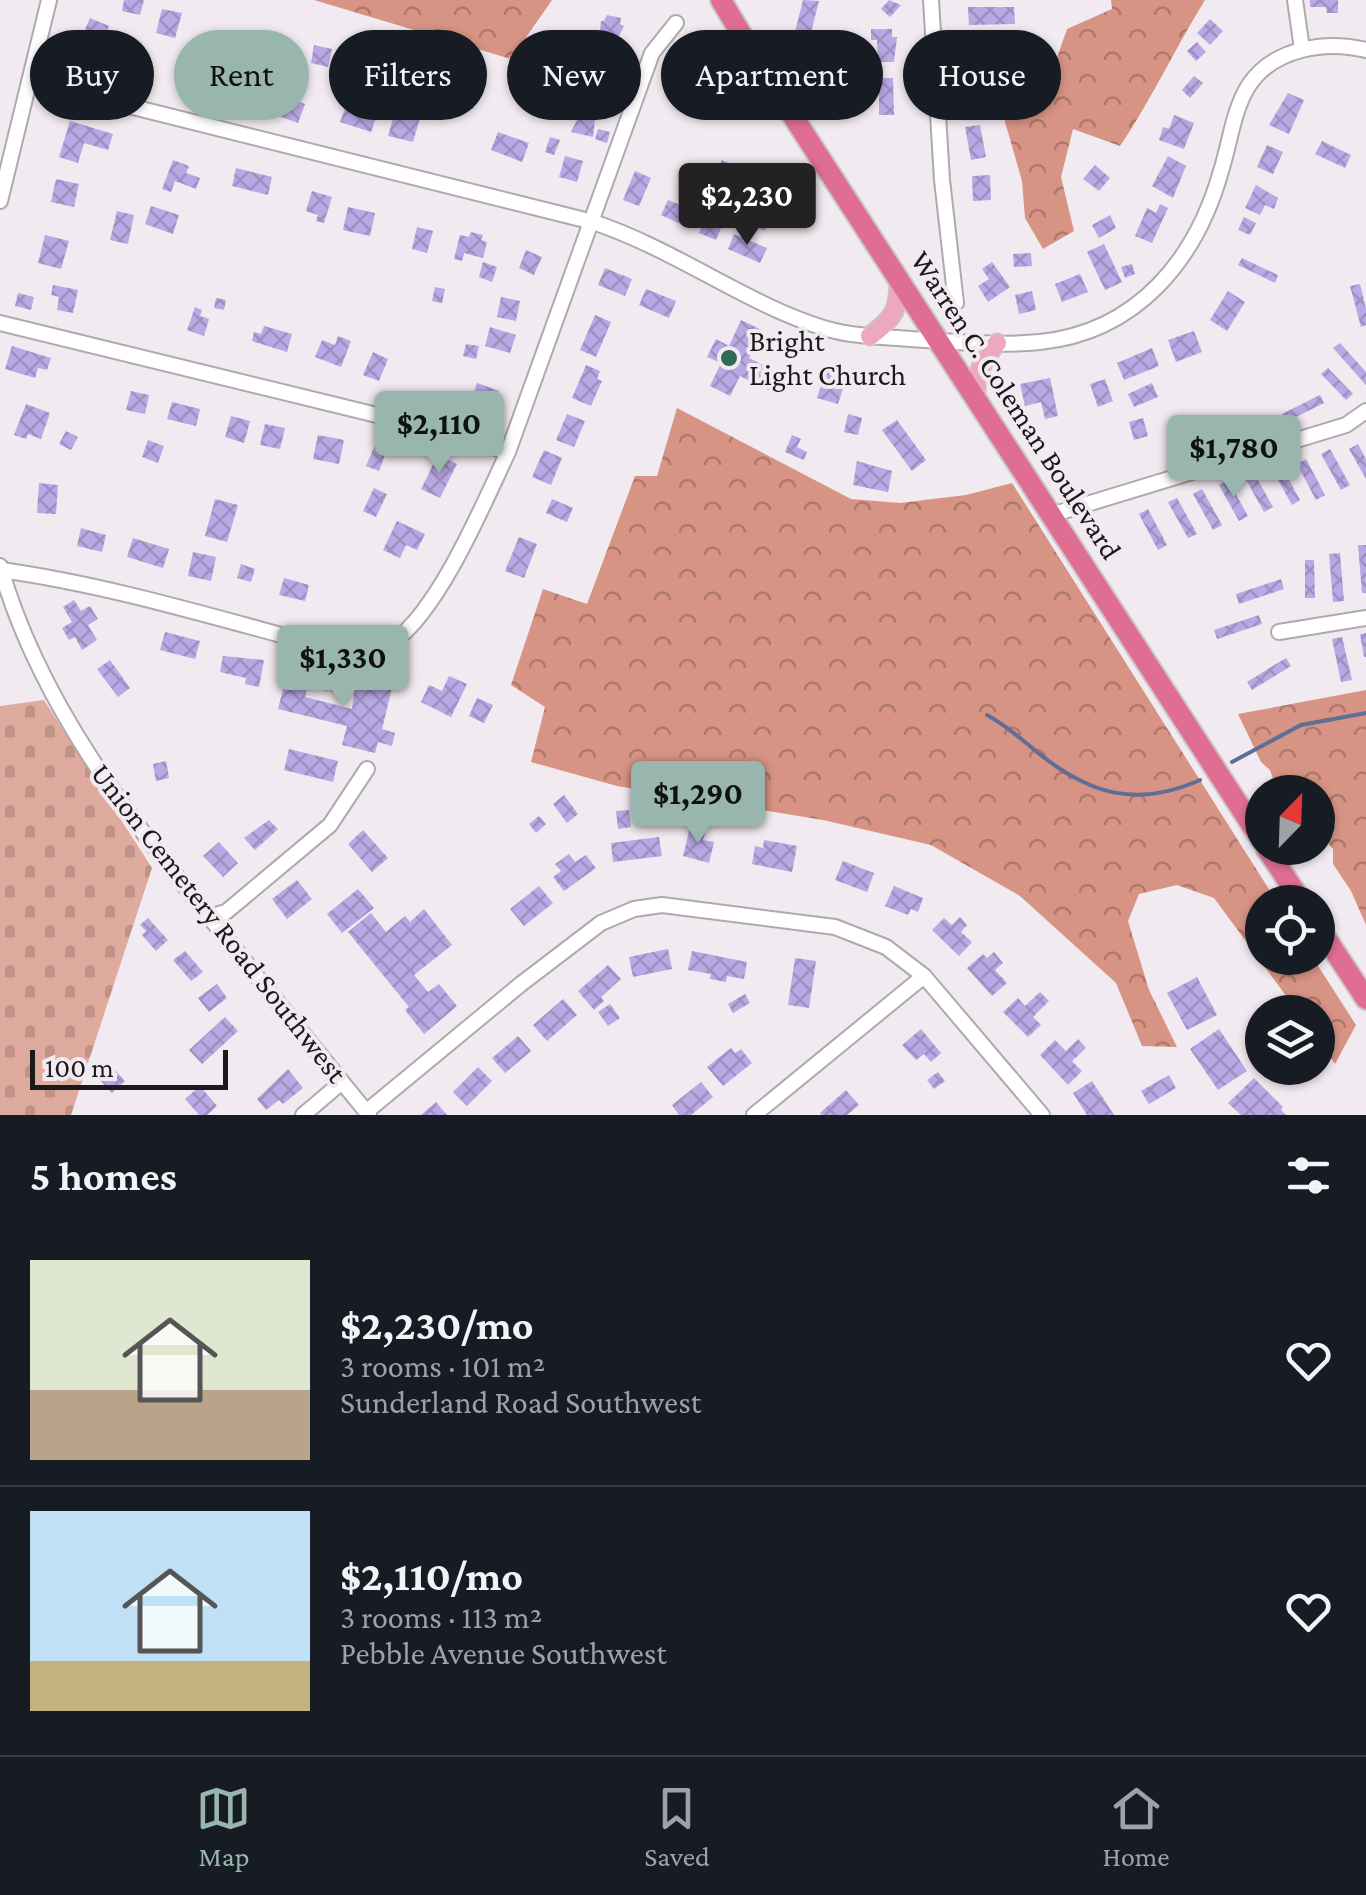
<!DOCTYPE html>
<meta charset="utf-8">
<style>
:root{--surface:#171b24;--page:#242831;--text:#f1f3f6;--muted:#9ea1a6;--line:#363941;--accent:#99b6ae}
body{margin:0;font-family:"Crimson Pro",serif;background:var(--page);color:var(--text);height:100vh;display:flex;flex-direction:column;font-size:38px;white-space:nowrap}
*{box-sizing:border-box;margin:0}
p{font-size:32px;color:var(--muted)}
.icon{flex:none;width:55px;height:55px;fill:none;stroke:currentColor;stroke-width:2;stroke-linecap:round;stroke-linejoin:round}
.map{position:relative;height:1115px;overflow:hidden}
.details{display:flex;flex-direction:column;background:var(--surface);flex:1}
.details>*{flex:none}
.top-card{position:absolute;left:30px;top:30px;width:1308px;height:90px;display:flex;gap:20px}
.needle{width:65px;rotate:23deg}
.controls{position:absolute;left:1245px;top:775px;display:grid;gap:20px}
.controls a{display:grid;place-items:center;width:90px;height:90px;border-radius:50%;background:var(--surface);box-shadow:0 2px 8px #0004;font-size:50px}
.scale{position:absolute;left:30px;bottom:25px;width:198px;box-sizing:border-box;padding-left:10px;border:5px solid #1c191b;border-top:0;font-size:28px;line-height:35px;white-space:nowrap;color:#1c191b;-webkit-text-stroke:8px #f1eaf0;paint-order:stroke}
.price{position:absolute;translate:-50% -85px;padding:0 22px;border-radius:10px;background:var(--accent);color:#111;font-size:32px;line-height:65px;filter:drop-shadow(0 2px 5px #0008)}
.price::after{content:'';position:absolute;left:50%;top:60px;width:30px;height:22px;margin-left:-15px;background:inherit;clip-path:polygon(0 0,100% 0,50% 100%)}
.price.current{background:#222;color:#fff}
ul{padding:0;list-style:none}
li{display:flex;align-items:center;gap:30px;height:250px;padding:0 30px}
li+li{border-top:2px solid var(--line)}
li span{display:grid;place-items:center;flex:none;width:280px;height:200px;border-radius:0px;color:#555}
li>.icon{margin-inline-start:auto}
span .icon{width:120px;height:120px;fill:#fffc;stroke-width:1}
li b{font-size:42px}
h2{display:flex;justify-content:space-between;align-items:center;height:120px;padding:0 30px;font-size:42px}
.pill{padding:0 35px;border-radius:45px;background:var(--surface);box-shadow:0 2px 8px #0004;font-size:35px;line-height:90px}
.pill.current{background:var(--accent);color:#111}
.menu{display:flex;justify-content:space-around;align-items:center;height:140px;border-top:2px solid var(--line);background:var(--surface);font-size:28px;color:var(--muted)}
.menu a{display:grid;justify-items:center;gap:5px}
.menu .current{color:var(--accent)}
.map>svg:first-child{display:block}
</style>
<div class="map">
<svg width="1366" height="1115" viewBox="0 0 1366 1115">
<defs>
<pattern id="forest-crowns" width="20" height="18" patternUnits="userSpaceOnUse" patternTransform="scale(2.5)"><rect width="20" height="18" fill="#d79484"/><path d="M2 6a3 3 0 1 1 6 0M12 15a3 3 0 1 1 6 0" fill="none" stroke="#ae786b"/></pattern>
<pattern id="cemetery-stones" width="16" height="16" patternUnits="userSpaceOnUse" patternTransform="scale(2.5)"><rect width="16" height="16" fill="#e0ab9f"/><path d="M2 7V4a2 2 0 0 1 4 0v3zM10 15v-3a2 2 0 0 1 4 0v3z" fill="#c09388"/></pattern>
<pattern id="building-cross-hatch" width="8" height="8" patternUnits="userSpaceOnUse" patternTransform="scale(2.5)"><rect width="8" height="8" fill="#b9a8e4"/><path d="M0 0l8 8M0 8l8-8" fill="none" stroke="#9e90c3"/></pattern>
</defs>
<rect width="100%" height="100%" fill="#f1eaf0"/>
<path fill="url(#forest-crowns)" d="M314,0H552L511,59Z
M1111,0H1205C1175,48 1152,99 1120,146L1073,129L1061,177L1074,231L1043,249L1025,218L1022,181L1005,122L1009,89L1050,78L1067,29L1112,9Z
M677,408L851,499L900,503L966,495L1012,483L1277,902H1262V958H1313L1356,1025L1335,1064L1318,1039V1012H1298L1214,898L1177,885L1139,894L1128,921L1149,990L1177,1047L1142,1046L1116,983L1020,896L931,845L823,820L617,786L531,762L545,707L511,685L543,589L587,604L635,476H657Z
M1366,690V925L1351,891L1333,864V849L1318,832V792H1278L1270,770L1261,762L1238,714Z"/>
<path fill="url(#cemetery-stones)" d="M44,700L152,868L71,1115H0V706Z"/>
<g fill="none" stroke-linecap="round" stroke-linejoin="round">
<path stroke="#5e6e94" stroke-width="4" d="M987,715C1007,726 1020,738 1037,752C1090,795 1137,808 1200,780
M1232,762L1301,725L1366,713"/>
</g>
<path fill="url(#building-cross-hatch)" d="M124,0H144L140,15L122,11Z
M803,0L819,1L809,40L794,36Z
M889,0L901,5L890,17L881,9Z
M1310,0H1338V13H1327L1326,7H1310Z
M968,7H1014L1015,24L969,25Z
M162,9L182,13L175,38L156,33Z
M607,15L621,18L620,24L624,26L614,46L599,41L601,21H604Z
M90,18L109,26L97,54L78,46Z
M1210,19L1223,31L1210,45L1197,33Z
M871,29H892V37H897L894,62H878L877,40H871Z
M1007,42L1009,64L971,66L969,44Z
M1197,42L1206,52L1196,61L1187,51Z
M353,43L366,46L364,58L351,54Z
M314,45L332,49L328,67L311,63Z
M597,62L613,67L610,87L607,86L603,100L587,96L589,89L583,87L585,81L591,83Z
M201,63L215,69L204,93L182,84L189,67L197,71Z
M229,73L248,78L241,101L222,95Z
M1194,76L1203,83L1190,98L1182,90Z
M451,77L480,85L473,109L444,101Z
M879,78H893L894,115H879Z
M439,81L445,83L441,98L434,95Z
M282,90L299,96L297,101L305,104L298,123L273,114Z
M1288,93L1304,100L1289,134L1269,125Z
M363,104L379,109L371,132L340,122L346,106L360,111Z
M395,111L420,118L413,142L388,136Z
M1174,115L1194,123L1184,149L1159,140L1163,127L1169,129Z
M579,116L595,120L593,137L571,132Z
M70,121L113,134L108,150L84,143L78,163L59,157Z
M980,125L986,157L971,160L965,127Z
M598,129L610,132L607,143L595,139Z
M498,132L529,143L522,162L491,150Z
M550,137L560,140L554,155L545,152Z
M1322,141L1351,155L1345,168L1315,154Z
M1267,145L1283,152L1273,174L1257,167Z
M565,156L583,161L577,182L559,177Z
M1168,156L1186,166L1173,198L1152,186Z
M173,160L189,166L186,173L200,178L196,189L175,181L171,192L162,189Z
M722,160L735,166L728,182L715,177Z
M1095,165L1110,178L1099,191L1083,179Z
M236,168L272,177L268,195L232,186Z
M635,171L651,178L639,206L623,200Z
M990,175L991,200L973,201L972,176Z
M56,179L79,184L74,207L51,202Z
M1256,185L1278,198L1274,209L1265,205L1260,215L1245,208Z
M312,191L332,197L324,223L316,221L318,215L306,211Z
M714,198L731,205L716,240L699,233Z
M668,200L688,208L681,224L661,215Z
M1160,204L1168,208L1152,243L1135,236L1147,208L1156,213Z
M151,206L179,215L173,234L145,224Z
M348,207L375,213L370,236L343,230Z
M117,211L134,215L128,244L110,240Z
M1110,215L1116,228L1099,238L1092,225Z
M756,217L769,223L765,231L752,225Z
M1244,217L1256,223L1250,235L1238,230Z
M417,227L433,231L427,253L412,249Z
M471,232L483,235L481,240L487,242L483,258L464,253L462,261L454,259L460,235L469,237Z
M734,234L767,248L760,263L728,249Z
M45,235L69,241L61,269L38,263Z
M1104,244L1122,282L1105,290L1087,252Z
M526,250L542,257L534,275L519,268Z
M1031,253L1032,266L1014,267L1013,254Z
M1242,258L1278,275L1275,283L1238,265Z
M483,262L497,267L492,282L479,277Z
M992,262L1010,287L988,302L978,286L989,279L982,269Z
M1132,264L1135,274L1125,278L1121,267Z
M605,268L632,279L625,296L598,285Z
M1080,274L1088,292L1062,302L1055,284Z
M1360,284L1366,309V325L1361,327L1350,286Z
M53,285L78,290L73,313L57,310L59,297L51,295Z
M435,287L445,289L442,303L432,301Z
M646,289L676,301L669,318L639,305Z
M1032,291L1036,310L1019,314L1015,295Z
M1228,291L1245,302L1227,331L1210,320Z
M18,293L34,297L31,310L15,306Z
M501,297L520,301L516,321L497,317Z
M216,298L226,300L224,310L214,308Z
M195,307L202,310L200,316L209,319L204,336L187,330Z
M595,315L611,322L596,357L580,350Z
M741,320L762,330L749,358L785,376L777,394L740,376L730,396L710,386L721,363L707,357L716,339L729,346Z
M264,326L292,334L287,352L252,341L254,332L261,334Z
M490,327L516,335L510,353L485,346Z
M1194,331L1202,352L1176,362L1168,340Z
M338,336L351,341L341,367L315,357L322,340L335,345Z
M1340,343L1366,372V385L1333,348Z
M466,344L479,346L476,359L463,356Z
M12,346L51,358L47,370L38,368L35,378L5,369Z
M1152,348L1159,366L1124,380L1117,363Z
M373,352L388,359L379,381L363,375Z
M586,365L600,371L597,379L602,381L591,406L572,398Z
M1328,368L1353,394L1346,400L1321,374Z
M826,369L847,376L838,404L817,398Z
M1050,378L1058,416L1045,419L1041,402L1025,406L1020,384Z
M1105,379L1113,401L1098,407L1090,384Z
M477,383L499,391L493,409L471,402Z
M1152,383L1158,397L1134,407L1128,394Z
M131,391L149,395L145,414L126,410Z
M1320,395L1324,403L1286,422L1282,414Z
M172,402L200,409L196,426L167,419Z
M26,404L50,413L41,439L28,434L26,439L14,435Z
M567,414L585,421L574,447L556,440Z
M848,414L862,418L858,435L844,432Z
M231,416L250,421L244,443L225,437Z
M1143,418L1148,436L1134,440L1129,422Z
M897,420L926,460L912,471L882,430Z
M265,424L285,428L280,449L260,445Z
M66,431L78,437L71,450L59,444Z
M318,435L344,440L339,464L313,459Z
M792,435L801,439L797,447L807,452L804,460L785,452Z
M148,440L164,446L158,463L142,457Z
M1358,444L1366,459V479L1349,449Z
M375,445L387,450L379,471L366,466Z
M1330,449L1350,485L1341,490L1321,454Z
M544,450L562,458L551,485L532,477Z
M438,455L457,464L440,498L421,489Z
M1306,459L1325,495L1316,500L1297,464Z
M857,461L892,471L888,492L853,485Z
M1281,465L1300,500L1292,505L1272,469Z
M1253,471L1273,507L1264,512L1244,476Z
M1228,480L1248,516L1239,521L1219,485Z
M39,483L58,485L56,514L37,513Z
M374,488L387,494L376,517L363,511Z
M1202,489L1222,525L1213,530L1193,494Z
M1177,498L1197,534L1188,538L1168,502Z
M215,499L238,505L227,542L205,536Z
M552,499L573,508L567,522L546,513Z
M1148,509L1167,545L1158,550L1139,514Z
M397,521L425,534L417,550L406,545L400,558L383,550Z
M81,528L106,535L102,552L77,546Z
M519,537L537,544L524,578L505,571Z
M133,538L169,549L163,568L127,557Z
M1358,545H1366V593H1362Z
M193,552L216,557L211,581L188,576Z
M1340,553L1344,601L1333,602L1329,554Z
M1305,560H1314L1315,598H1305Z
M241,564L255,569L251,582L237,578Z
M284,578L309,585L305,601L279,595Z
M1281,579L1284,589L1239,604L1236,594Z
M74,600L81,611L90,606L98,619L88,625L97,640L82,650L75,637L69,640L62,628L72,622L63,607Z
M1259,615L1262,624L1217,639L1214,630Z
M165,632L200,641L195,659L160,650Z
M1366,633V657H1364L1360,634Z
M1342,637L1352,680L1341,682L1332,639Z
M223,656L264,660L259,687L245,684L246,678L220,672Z
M1286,658L1291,666L1252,690L1247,682Z
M110,660L130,688L118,697L97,669Z
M289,666L311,672L305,697L352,709L356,679L392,688L382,729L395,733L392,746L378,742L375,753L342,745L347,726L278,709Z
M316,667L332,672L327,691L311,687Z
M336,672L352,676L348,696L331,692Z
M449,676L467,684L451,717L421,702L429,685L442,691Z
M477,698L493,705L484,723L469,716Z
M289,749L338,761L333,782L284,770Z
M166,761L169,778L156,781L153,764Z
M564,795L578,814L567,823L553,804Z
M629,810L631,827L618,829L616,811Z
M539,816L546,824L536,833L529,824Z
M269,820L278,829L255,850L244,838Z
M690,827L706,830L703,840L714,842L709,863L683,856Z
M363,830L388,858L372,872L348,844Z
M659,837L662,856L613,862L611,843Z
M764,840L797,846L792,872L752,864L755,846L763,848Z
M219,842L238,863L223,877L203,856Z
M569,854L575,862L586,855L596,868L564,891L553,877L561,871L555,864Z
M843,861L874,873L867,892L835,880Z
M297,880L312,899L287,919L272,899Z
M539,886L553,903L524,926L510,909Z
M894,886L923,898L918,912L911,909L908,915L885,906Z
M358,889L374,908L342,933L327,914Z
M424,909L452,945L414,975L428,992L439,984L457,1006L424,1034L405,1010L409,1007L348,932L371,913L386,932L405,916L410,922Z
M960,917L967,925L961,932L972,942L959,956L932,930L944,918L952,925Z
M148,918L168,940L156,951L142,935L146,931L140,925Z
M668,949L672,969L633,977L629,957Z
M185,951L203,972L191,981L173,960Z
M692,951L747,962L744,979L727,976L726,982L710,979L711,974L688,970Z
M994,952L1003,963L995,970L1007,983L992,996L967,968L983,954L987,958Z
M795,958L816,961L809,1008L788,1005Z
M608,965L621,979L601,997L604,1001L594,1010L578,991Z
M1197,977L1217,1015L1187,1030L1167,993Z
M217,984L227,998L209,1012L198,998Z
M1040,992L1049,1001L1033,1017L1041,1025L1028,1037L1003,1012L1018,998L1025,1006Z
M745,994L750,1003L733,1013L728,1004Z
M563,999L577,1015L547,1041L533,1025Z
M610,1004L620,1018L608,1026L598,1012Z
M225,1017L238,1031L202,1064L189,1050Z
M921,1029L941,1053L931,1062L924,1054L916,1060L902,1045Z
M1219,1029L1247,1071L1218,1090L1190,1049Z
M518,1036L531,1051L505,1073L492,1058Z
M1078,1039L1086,1048L1072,1061L1082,1071L1068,1085L1040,1055L1055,1040L1066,1051Z
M731,1048L735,1053L741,1049L752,1063L723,1086L707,1067Z
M478,1067L492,1081L467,1106L453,1092Z
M113,1068L125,1081L112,1093L100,1080Z
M288,1069L303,1088L283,1104L279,1100L266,1110L257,1099Z
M938,1072L945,1081L934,1089L927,1080Z
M1169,1075L1176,1088L1149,1104L1141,1091Z
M1254,1078L1283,1107L1281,1110L1286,1115H1241L1228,1103Z
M1092,1081L1114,1115H1087L1073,1093Z
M701,1082L713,1097L691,1115H679L672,1105Z
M200,1086L217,1106L207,1115H199L185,1099Z
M846,1090L859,1105L847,1115H822L820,1113Z
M436,1102L447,1115H421Z"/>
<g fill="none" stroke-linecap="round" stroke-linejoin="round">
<g stroke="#afa9ae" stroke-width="18">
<path id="minor" d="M931,0L942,180L956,303
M1295,0L1302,49
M29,81L593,222C653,242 708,277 764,304C787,315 811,325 835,331C860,337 886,337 911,339C953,342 998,346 1040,342C1137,332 1196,260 1221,171C1230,143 1233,110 1249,85C1274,48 1326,40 1366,50
M0,201L49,0
M0,323L434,429L508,452
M1051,515L1346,425L1366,411
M0,566C39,703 128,816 215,924C266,988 317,1052 369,1115
M1,570C116,586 229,622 341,651C360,654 378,653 394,641C439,610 484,503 508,452L652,53L676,23
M1279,632L1366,618
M209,917L226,912L330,825L367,769
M366,1112L521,984L601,923L634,909L662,905L835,927L886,947L924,976L1042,1115
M303,1115L342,1082
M754,1115L924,976"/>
</g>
<g stroke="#c9c8c8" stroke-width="21">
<path id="major" d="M870,336C894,317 899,311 899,279
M976,398C975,374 982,361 997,343"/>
</g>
<g stroke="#c9c8c8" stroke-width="24">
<path id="highway" d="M721,0L761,67L1262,841
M1266,848L1302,902
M1318,926L1366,999"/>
</g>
<use href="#minor" stroke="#fff" stroke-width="14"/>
<use href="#major" stroke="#eca8be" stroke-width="18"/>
<use href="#highway" stroke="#e06e92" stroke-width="20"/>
</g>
<circle fill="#2e6b57" stroke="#f1eaf0" stroke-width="4" cx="729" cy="358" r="10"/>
<g text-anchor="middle" stroke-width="8" stroke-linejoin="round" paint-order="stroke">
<g font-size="30" fill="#1c191b" stroke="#f1eaf0" text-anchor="start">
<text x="749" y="351">Bright<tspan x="749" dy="34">Light Church</tspan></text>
</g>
<g font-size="30" fill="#1c191b" stroke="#f1eaf0">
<text transform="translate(1016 405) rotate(57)" y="10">Warren C. Coleman Boulevard</text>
<text transform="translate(219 923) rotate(52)" y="10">Union Cemetery Road Southwest</text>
</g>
</g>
</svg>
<div class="controls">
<a><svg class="needle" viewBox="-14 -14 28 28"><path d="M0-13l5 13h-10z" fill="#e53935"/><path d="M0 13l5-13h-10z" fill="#9ea1a6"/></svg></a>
<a><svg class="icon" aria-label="locate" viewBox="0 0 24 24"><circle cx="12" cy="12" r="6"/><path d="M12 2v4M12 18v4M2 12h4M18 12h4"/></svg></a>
<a><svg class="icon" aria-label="layers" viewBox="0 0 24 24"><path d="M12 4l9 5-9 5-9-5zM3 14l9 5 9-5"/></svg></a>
</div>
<div class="scale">100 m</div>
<b class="price current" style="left:747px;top:248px">$2,230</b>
<b class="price" style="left:439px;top:476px">$2,110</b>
<b class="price" style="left:1234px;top:500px">$1,780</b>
<b class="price" style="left:343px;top:710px">$1,330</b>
<b class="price" style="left:698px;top:846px">$1,290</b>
<div class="top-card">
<a class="pill">Buy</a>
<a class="pill current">Rent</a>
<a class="pill">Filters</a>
<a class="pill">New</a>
<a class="pill">Apartment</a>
<a class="pill">House</a>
</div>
</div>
<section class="details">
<h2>5 homes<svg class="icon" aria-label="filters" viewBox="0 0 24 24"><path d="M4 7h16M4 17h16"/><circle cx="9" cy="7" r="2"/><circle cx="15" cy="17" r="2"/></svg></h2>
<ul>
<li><span style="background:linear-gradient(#dfe7d0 65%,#b9a48a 0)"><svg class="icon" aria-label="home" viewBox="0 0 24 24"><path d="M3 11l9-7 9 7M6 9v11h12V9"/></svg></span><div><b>$2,230/mo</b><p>3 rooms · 101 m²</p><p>Sunderland Road Southwest</p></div><svg class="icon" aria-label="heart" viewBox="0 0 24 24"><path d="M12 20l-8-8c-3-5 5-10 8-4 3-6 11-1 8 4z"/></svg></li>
<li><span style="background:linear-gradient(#bfe0f5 75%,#c2b280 0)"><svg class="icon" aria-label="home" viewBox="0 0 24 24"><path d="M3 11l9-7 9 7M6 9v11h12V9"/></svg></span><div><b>$2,110/mo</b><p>3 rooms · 113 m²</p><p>Pebble Avenue Southwest</p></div><svg class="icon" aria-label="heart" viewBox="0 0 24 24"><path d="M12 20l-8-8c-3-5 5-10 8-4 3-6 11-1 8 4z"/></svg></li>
</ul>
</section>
<nav class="menu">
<a class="current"><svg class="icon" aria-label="map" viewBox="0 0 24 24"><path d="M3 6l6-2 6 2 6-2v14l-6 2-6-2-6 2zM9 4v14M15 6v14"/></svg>Map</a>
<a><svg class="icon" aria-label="saved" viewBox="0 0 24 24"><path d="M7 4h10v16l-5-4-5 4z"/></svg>Saved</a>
<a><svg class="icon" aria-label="home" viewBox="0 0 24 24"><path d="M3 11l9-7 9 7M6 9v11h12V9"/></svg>Home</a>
</nav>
